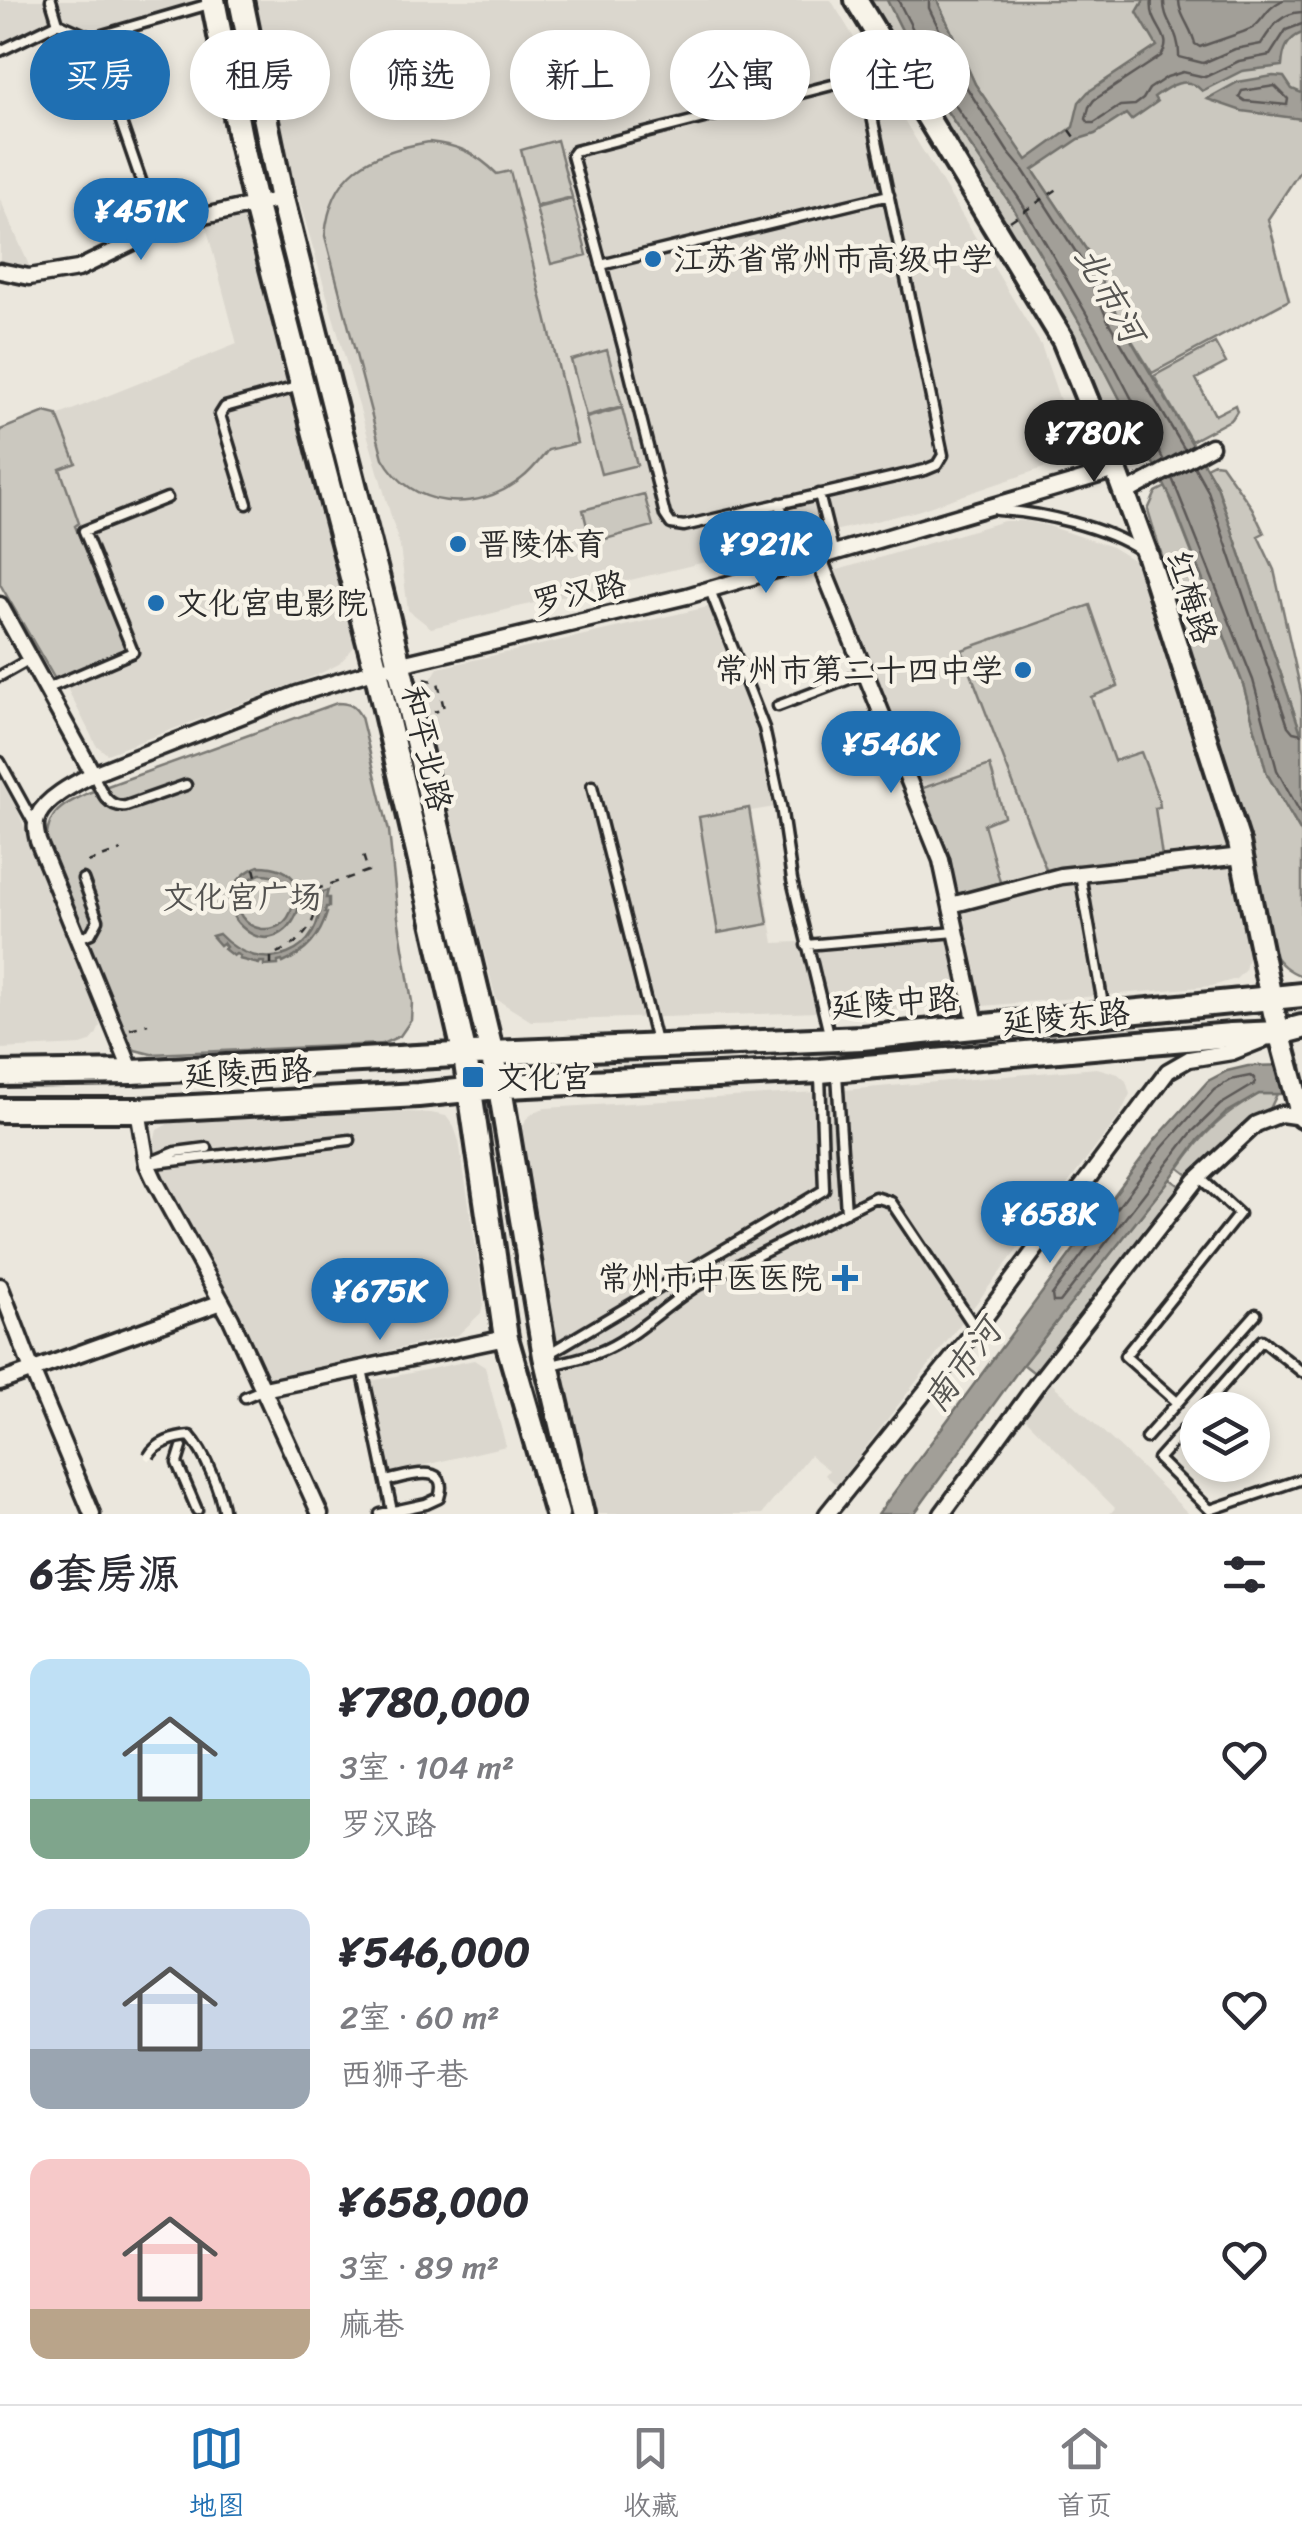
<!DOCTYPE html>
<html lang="zh">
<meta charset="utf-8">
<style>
:root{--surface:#fff;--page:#f2f2f3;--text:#2b2b33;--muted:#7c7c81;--line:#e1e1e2;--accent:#1f6fb2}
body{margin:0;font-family:Sriracha,"LXGW WenKai TC",sans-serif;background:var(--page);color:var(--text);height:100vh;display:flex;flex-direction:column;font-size:38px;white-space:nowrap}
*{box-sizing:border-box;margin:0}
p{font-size:32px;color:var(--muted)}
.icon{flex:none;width:55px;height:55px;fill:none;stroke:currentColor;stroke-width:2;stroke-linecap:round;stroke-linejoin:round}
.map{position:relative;height:1514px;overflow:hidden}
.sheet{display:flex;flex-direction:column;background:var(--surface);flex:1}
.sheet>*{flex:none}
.guide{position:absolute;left:30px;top:30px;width:1242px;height:90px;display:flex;gap:20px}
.fabs{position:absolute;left:1180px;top:1392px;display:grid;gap:20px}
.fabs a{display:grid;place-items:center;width:90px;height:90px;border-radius:50%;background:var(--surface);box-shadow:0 5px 15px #0003;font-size:50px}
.price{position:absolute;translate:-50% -85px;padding:0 22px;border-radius:35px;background:var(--accent);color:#fff;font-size:32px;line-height:65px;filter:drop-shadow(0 2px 5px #0008)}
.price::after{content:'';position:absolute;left:50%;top:60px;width:30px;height:22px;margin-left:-15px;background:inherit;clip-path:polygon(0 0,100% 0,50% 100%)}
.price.active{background:#222;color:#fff}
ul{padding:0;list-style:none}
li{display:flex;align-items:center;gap:30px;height:250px;padding:0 30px}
li span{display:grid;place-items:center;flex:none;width:280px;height:200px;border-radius:20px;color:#555}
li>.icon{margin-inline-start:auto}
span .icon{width:120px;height:120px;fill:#fffc;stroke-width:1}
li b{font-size:42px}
h2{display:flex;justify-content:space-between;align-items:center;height:120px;padding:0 30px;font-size:42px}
.tag{padding:0 35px;border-radius:45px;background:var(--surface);box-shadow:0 5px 15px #0003;font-size:35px;line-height:90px}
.tag.active{background:var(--accent);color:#fff}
.menu{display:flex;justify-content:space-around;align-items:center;height:140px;border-top:2px solid var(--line);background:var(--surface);font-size:28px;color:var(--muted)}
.menu a{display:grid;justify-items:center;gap:5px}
.menu .active{color:var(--accent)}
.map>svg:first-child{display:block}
</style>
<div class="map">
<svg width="1302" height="1514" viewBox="0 0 1302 1514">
<rect width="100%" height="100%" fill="#ebe7dd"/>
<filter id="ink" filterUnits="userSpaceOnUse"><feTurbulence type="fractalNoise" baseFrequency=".01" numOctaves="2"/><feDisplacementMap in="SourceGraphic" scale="20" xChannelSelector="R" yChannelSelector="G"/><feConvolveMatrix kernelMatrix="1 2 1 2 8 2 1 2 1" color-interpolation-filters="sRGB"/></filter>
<g filter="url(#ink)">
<path fill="#dbd7ce" d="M0,0H45L51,21L0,45Z
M57,0H190L191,4L97,32L62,19Z
M250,0H831L1041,345L1079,456L917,511L431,628L408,610L400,547L291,172Z
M0,199L31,270L0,265Z
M252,216L356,627L354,647L339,664L317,675L107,754L96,745L65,684L129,656L75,525L79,523L60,469L76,462L57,416L237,344L206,226Z
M1004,521H1026L1049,526L1112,547L1137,562L1144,575L1230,848L1062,869L1000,882L984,823L989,765L920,789L831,572Z
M717,605L764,728L781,806L751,811L774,943L798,942L819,1012L531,1021L496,999L419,698L438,668Z
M0,778L19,813L69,944L98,1013L100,1026L96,1035L90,1042L81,1045L0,1049Z
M1224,867L1235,870L1250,950L1245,970L1236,979L1212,986L983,1006L963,910L1061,884Z
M950,936L965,1005L833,1014L813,949Z
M1097,1068L1118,1074L1126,1081L1130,1094L1119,1117L837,1485L825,1475L829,1470L810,1455L762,1514H593L560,1358L521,1149L522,1130L526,1119L536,1111L545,1108L833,1091Z
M408,1112L431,1113L446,1116L454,1127L459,1141L484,1299L481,1313L458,1335L275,1377L269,1376L264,1370L234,1304L162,1179L155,1161L153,1146L157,1130L175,1120Z
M474,1360L485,1367L506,1446L391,1473L371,1381Z
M1048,1380L1146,1472L1189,1514H1110L1115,1508L1024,1417Z"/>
<path fill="#cbc8bf" stroke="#7b7a75" stroke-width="2.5" d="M860,0H887L931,88L1012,206L1039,252L1089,339L1153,462L1137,466L1126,465L1120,457Z
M937,0H1302V168L1268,219L1289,300L1152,373L1118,318L1092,258L975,84Z
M557,140L572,197L536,206L521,150Z
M429,142C458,145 476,153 497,174L510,171L577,443L548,450C540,460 532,471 521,479C476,514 411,509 383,458L325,236C331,171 369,152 429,142Z
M572,199L587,255L551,264L536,208Z
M1215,343L1226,363L1196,379L1215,415L1235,405L1237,411L1232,419L1191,441L1154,376Z
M607,350L622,406L586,416L571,360Z
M622,408L637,465L601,474L586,418Z
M45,412L57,415L76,463L60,469L79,523L75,526L127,649L56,681L0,584V430Z
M1214,463L1221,464L1252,508L1264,533L1258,536L1274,570L1302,696V736L1217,486L1206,467Z
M1166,487L1243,684L1267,774L1302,834V976C1288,971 1280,964 1272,952C1235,804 1193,657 1148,510L1156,492Z
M644,494L653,526L591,543L583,510Z
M1090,605L1118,686L1091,697L1114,761L1141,752L1159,800L1160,807L1155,808L1162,857L1047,872L962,650Z
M337,703C350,703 355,706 361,717L389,831L398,917L412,1002L411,1020L400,1036L382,1044L151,1054L135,1050L126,1041L46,850C46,814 57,808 88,793Z
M990,765L1004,816L984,824L1000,882L957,895L920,789Z
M749,808L768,924L718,933L699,817Z
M1259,1094H1277L1269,1111C1238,1125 1215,1153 1192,1178L1179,1168C1204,1132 1221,1116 1259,1094Z
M1170,1179L1183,1188L1037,1375L1023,1364Z"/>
<path fill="#a29f98" stroke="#72716c" stroke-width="2.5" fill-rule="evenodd" d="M887,0H937L975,84L1027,160L1073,127L1079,102L1088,92L1157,46L1137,12L1144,0H1302V33C1287,39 1283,50 1282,66L1242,71L1202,91C1187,74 1169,86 1154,97L1157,102L1131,120L1126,114L1095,134L1079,139L1033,170L1092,258L1118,318L1217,486L1302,736V834L1267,774L1243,684L1171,498L1089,339L1039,252L1012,206L931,88Z
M1273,76L1284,77L1292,89L1302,93V119L1242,111L1207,99L1238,82Z
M259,866C336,866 289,971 242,927C218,906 233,875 259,866ZM260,874C305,873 301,932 262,929C254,928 247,924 242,917C230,899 242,881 260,874Z
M328,890L326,898H329V907H326L325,912L327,913C320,937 307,952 283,963L282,961L278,962V965L264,966V962H260L259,964L239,959L240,956L236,954L233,956L224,949L226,947L223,943L220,945L212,936L219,934C261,979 326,956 320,893Z
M1302,1065V1094H1259L1226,1113L1199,1139L1170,1179L1023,1364L914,1514H878L1155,1140L1208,1081L1227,1071L1248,1066Z"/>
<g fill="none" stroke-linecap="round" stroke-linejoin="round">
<path stroke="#5b5957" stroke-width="2.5" d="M898,0L940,83L1020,200L1048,247L1098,334L1164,461
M929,0V8L967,88L1008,152L1023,170L1083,263L1109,323L1185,450
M1152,0C1148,27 1176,35 1161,56L1094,100L1089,107L1086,119L1089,123H1094L1120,106L1135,105L1143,99L1149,89L1167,77L1183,72L1205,77L1239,61L1270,55L1286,30L1302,24
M1164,0C1163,23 1180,29 1179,57L1203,63L1235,49L1261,44C1272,27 1280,13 1302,12
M1179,0C1179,16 1192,28 1195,44L1200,47C1210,43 1249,31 1254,27C1266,17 1265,9 1283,0
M1275,86L1288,99L1287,105L1245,101L1239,97L1242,91Z
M1194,466L1208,491L1288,726L1293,732L1302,734
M1172,478L1253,680L1277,770L1302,816
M1250,1076L1255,1078V1084L1220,1105L1192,1132L1060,1302H1053L1052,1295L1163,1147L1214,1090L1230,1080Z"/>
<g stroke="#2b2b2b" stroke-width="15">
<path id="lane" d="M51,0L58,23L92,38L158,230
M92,38L213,3
M0,51L58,23
M836,84C855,87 862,89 870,107L943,455L937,465L925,470L684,526L671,524L665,515L625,354L572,155L575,151Z
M601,265L889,195
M819,494L834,554
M780,503L795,565
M247,504L220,415L225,407L300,386
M997,510C1040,512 1106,527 1141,551
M710,590L764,728L781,806L792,880L830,1038
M0,676L30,659
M46,689L133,652L84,531L167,498
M778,706L865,673
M0,762L33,822
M93,774C101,790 106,808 126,806L186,785
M592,786L656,1042
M1080,874L1104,1010
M76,939L91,933L98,920L83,879
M806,945L956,932
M837,1074L846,1212
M156,1160L176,1152L207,1148
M147,1164L350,1140
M548,1354L824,1190L820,1075
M552,1365C567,1361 584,1358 599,1352C632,1340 666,1304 698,1285L875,1197L891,1202L976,1329
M362,1369L392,1511
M245,1397L264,1389
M1177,1402L1125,1356L1239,1214L1199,1177
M1201,1410L1262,1340L1302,1372
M1198,1414L1158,1459L1210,1510L1302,1479
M1146,1438L1256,1314
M182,1447L177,1463L197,1510
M380,1514L426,1504L439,1498C451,1460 405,1477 386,1481"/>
</g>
<g stroke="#2b2b2b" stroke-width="21">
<path id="street" d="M0,271L29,277L78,269L172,223L282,199
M1131,490L1211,446
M819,559L941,860L977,1029
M0,605L93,774
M951,905L1061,876L1242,856
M132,1072L38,841C36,832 34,824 38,816C46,798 76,783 93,774L297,694L376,670L687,596L1116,470
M138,1110L147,1164L155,1181L231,1319L320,1514
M0,1286L32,1370L92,1514
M0,1382L222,1302
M264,1389L506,1338
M827,1514L976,1329L1168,1071L1189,1059L1232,1052L1262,1040
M942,1514L1037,1384L1196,1180L1256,1124L1281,1114L1302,1117"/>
</g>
<g stroke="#2b2b2b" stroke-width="28">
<path id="secondary" d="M856,0L1063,340L1116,470L1148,557L1239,842L1274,1013L1302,1117"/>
</g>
<g stroke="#2b2b2b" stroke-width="30">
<path id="primary" d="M213,0L242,147L256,206L376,670L465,1056L506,1338L557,1514
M241,0L282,199L386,611L500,1088L545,1356L582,1514
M0,1074L132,1072L492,1053L862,1038L1302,995
M0,1110H138L418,1095L507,1086L820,1071L1231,1035L1279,1033L1302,1027"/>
</g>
<path stroke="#2b2b2b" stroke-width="2.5" stroke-dasharray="8 8" stroke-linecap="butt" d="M1070,130L1077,140
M1010,221L1059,188
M424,679L438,682L444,709L434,712
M88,862L121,850
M254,868L256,876
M271,965V955C302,945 320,923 317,889L368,871L363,855
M130,1029L148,1024"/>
<use href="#lane" stroke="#f7f3e8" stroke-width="8"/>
<use href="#street" stroke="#f7f3e8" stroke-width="14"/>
<use href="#secondary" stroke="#f7f3e8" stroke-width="20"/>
<use href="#primary" stroke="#f7f3e8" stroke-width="22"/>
<g stroke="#2b2b2b" stroke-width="15" stroke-linecap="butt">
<path id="lane-bridge" d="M149,1456C156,1443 175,1437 190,1436C205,1453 221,1492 224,1514"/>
</g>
<use href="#lane-bridge" stroke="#f7f3e8" stroke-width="8"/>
</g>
</g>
<g fill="#1f6fb2" stroke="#f7f3e8" stroke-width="4">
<circle cx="653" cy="259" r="10"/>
<circle cx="458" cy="544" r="10"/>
<circle cx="156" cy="603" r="10"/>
<circle cx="1023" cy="670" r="10"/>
<rect x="461" y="1065" width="24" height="24" rx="5"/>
<path d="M840 1263h10v10h10v10h-10v10h-10v-10h-10v-10h10z"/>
</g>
<g text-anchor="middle" stroke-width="9" stroke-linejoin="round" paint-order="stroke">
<g font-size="32" fill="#2b2b2b" stroke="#f7f3e8" text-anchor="start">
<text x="673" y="270">江苏省常州市高级中学</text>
<text x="478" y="555">晋陵体育</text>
<text x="176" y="614">文化宫电影院</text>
<text x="1003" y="681" text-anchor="end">常州市第二十四中学</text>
<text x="496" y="1088">文化宫</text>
<text x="822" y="1289" text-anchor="end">常州市中医医院</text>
</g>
<g font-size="32" fill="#2b2b2b" stroke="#f7f3e8">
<text transform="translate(579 593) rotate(-13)" y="11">罗汉路</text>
<text transform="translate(1192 597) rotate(72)" y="11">红梅路</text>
<text transform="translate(427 748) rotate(77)" y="11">和平北路</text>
<text transform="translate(895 1002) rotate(-4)" y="11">延陵中路</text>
<text transform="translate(1066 1017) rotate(-5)" y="11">延陵东路</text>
<text transform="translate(248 1072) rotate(-3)" y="11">延陵西路</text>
</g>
<g font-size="32" fill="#535250" stroke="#f7f3e8">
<text x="242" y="908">文化宫广场</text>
</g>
<g font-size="35" font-style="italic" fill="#555451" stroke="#f7f3e8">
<text transform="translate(1110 294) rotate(61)" y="12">北市河</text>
<text transform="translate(962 1365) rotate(-53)" y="12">南市河</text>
</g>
</g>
</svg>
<div class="fabs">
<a><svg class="icon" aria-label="layers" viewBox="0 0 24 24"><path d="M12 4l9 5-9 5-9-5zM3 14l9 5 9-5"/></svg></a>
</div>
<b class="price" style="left:141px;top:263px">¥451K</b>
<b class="price active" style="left:1094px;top:485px">¥780K</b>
<b class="price" style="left:766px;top:596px">¥921K</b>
<b class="price" style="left:891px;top:796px">¥546K</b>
<b class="price" style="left:1050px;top:1266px">¥658K</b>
<b class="price" style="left:380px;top:1343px">¥675K</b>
<div class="guide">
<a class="tag active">买房</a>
<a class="tag">租房</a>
<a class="tag">筛选</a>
<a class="tag">新上</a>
<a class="tag">公寓</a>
<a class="tag">住宅</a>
</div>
</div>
<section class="sheet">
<h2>6套房源<svg class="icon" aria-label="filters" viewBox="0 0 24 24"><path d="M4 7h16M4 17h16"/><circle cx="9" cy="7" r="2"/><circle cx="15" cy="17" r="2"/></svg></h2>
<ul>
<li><span style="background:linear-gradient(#bfe0f5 70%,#7fa58c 0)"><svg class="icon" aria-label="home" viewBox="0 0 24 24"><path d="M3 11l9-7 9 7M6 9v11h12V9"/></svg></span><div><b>¥780,000</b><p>3室 · 104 m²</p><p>罗汉路</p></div><svg class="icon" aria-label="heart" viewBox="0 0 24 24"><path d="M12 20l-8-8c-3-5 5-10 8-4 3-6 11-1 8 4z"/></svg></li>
<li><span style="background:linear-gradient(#c9d6e8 70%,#9aa5b1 0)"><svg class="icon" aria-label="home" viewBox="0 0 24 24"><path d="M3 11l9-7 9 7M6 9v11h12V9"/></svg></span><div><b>¥546,000</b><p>2室 · 60 m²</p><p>西狮子巷</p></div><svg class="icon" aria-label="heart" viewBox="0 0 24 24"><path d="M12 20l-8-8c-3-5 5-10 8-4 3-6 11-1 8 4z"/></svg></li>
<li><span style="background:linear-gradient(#f6c9c9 75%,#b9a48a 0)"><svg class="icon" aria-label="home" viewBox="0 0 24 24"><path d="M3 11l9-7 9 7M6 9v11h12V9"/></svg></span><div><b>¥658,000</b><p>3室 · 89 m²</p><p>麻巷</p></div><svg class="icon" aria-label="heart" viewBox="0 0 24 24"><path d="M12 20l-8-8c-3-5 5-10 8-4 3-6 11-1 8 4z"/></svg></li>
</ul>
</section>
<nav class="menu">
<a class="active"><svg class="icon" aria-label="map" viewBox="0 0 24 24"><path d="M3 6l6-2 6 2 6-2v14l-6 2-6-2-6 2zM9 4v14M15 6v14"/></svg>地图</a>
<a><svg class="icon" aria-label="saved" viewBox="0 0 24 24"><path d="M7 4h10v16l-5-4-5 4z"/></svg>收藏</a>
<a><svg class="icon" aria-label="home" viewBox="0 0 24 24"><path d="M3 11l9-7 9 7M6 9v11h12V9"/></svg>首页</a>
</nav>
